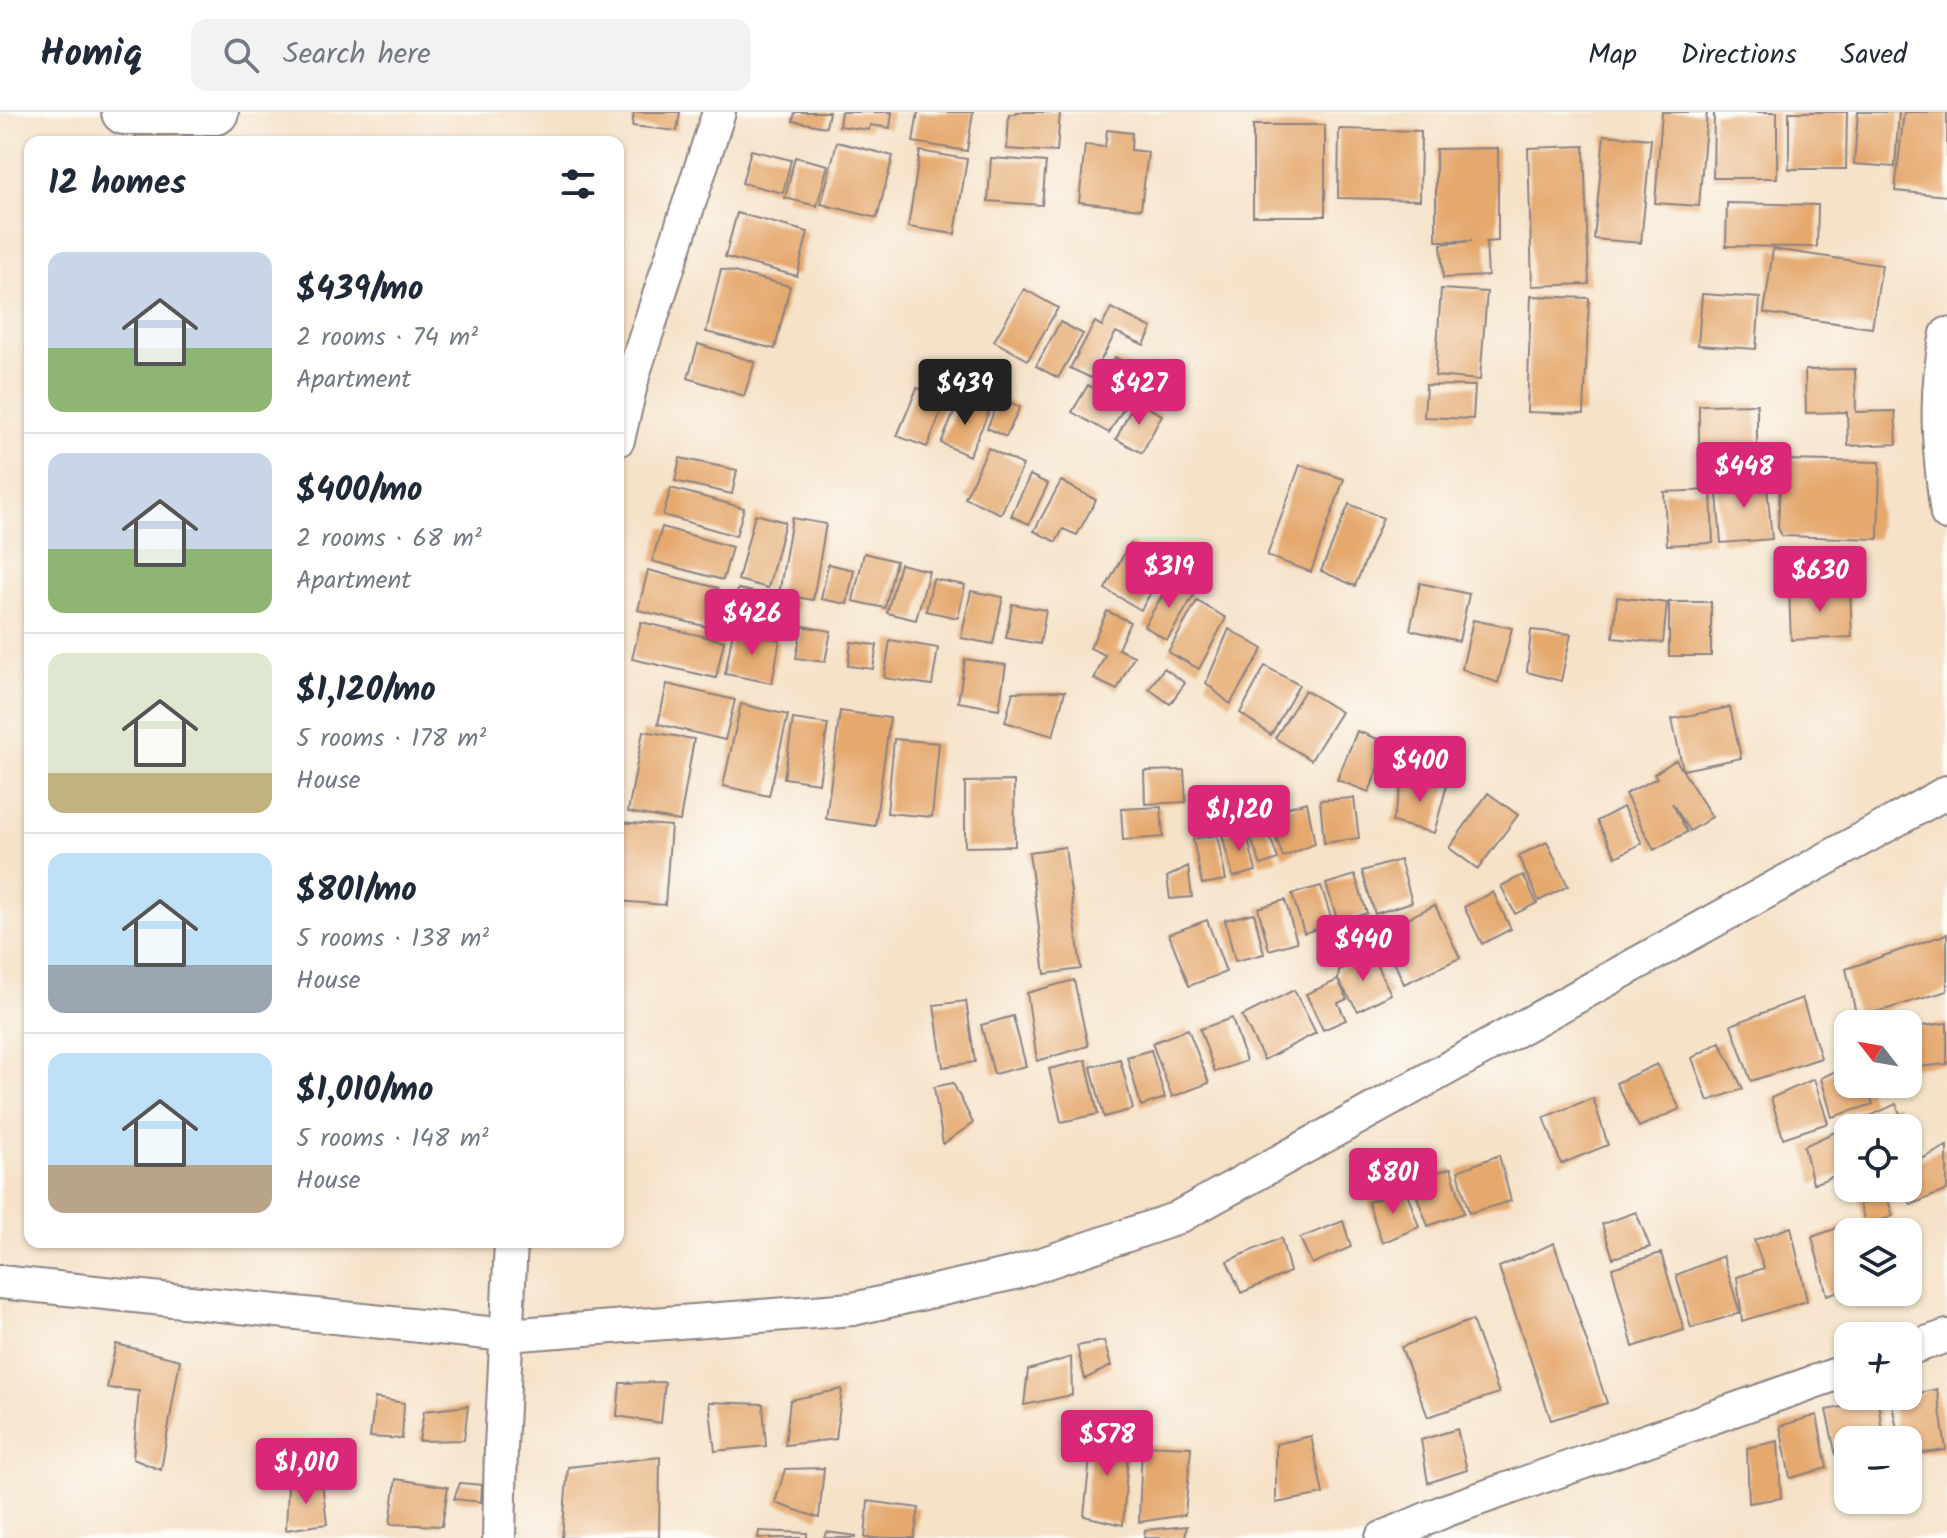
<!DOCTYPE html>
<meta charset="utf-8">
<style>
:root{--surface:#fff;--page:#f2f2f3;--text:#1f2937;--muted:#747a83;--line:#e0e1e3;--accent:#db2777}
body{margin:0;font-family:Kalam,sans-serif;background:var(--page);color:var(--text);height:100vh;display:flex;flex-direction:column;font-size:30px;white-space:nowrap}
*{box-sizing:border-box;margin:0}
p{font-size:26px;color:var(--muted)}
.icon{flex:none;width:44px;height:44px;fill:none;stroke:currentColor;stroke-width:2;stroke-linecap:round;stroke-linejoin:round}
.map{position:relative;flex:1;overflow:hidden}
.panel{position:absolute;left:24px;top:24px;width:600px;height:1112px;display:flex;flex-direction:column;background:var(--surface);border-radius:16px;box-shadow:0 2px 6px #0004}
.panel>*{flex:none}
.needle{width:52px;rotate:301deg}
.fabs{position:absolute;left:1834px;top:898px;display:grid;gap:16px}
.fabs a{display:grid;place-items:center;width:88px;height:88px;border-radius:16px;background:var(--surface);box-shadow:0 2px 6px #0004;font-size:40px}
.price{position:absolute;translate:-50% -68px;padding:0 18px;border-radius:8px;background:var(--accent);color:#fff;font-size:26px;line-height:52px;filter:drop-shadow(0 2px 4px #0008)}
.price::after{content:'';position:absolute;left:50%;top:48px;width:24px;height:18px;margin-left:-12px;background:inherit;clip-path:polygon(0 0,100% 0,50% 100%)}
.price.selected{background:#222;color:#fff}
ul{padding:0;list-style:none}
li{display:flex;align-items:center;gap:24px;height:200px;padding:0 24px}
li+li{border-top:2px solid var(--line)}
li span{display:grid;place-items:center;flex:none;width:224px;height:160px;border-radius:16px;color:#555}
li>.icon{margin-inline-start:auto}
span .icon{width:96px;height:96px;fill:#fffc;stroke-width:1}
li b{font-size:34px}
h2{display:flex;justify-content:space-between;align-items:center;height:96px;padding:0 24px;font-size:34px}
header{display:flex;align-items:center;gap:48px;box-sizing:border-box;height:112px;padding:0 40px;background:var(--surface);border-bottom:2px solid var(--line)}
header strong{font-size:38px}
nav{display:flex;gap:44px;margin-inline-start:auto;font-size:28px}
.search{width:560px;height:72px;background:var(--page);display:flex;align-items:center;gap:20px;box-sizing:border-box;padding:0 28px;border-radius:16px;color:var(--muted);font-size:30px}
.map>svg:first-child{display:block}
</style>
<header>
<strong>Homiq</strong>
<div class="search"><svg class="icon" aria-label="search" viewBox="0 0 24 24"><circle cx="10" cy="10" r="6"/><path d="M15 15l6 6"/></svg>Search here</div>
<nav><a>Map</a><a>Directions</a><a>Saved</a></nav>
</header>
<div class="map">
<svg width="1947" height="1426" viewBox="0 0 1947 1426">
<rect width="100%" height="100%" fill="#fdfcf7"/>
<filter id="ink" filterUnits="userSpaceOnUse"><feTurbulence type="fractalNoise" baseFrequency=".0125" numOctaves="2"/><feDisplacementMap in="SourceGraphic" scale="16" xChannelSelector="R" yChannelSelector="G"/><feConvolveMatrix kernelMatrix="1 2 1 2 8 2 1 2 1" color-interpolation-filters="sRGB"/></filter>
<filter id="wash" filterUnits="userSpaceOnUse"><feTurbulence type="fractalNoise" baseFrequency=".006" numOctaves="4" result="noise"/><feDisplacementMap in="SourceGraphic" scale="32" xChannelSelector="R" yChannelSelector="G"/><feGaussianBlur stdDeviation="1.8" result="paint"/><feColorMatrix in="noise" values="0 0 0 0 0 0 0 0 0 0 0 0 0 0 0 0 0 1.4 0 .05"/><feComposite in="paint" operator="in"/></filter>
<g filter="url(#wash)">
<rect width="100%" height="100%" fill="#f5e2c8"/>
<g id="blocks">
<path fill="#e5a96e" d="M634,0H680L677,19L632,14Z
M795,0H829L826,15L793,9Z
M841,0H892L890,16L870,13L869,18L839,14Z
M918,0H973L967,39L913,30Z
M1016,0H1060L1057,40L1007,37L1009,2H1016Z
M1662,0H1707L1699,94L1655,91Z
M1714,0H1777V66H1713Z
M1789,0H1847L1846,57H1789Z
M1858,0H1899L1895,55L1854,52Z
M1904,0H1947V84L1895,79Z
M1253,13H1325V104H1253Z
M136,17L190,19L189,30H135Z
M1339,17L1421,19L1420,88L1338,86Z
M1107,18L1132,21L1131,38L1148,40L1141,97L1079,90L1085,33L1105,35Z
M1604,23L1651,27L1641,131L1594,127Z
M837,30L893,44L877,106L821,92Z
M1584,34L1589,172L1532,174L1528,36Z
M1498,36V129L1486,130L1488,164L1443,166L1441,132L1472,129H1436V37Z
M751,38L791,48L783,81L742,71Z
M920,39L967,47L955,122L908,115Z
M795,45L828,53L817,94L785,86Z
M991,46L1046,50L1042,93L988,89Z
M1727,91L1818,93L1817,135L1726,134Z
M737,101L808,120L797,164L725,145Z
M1773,137L1882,153L1872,216L1764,201Z
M721,157L790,174L775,237L706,220Z
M1024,177L1058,196L1028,248L994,229Z
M1441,177L1487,180L1480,268L1435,264Z
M1702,182L1760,186L1756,237L1698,233Z
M1531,184L1589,186L1584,302L1527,300Z
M1111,196L1152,216L1144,233L1116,220L1091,266L1070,256L1095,210L1102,214Z
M1060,210L1083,222L1058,266L1036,254Z
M698,232L755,250L744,284L688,266Z
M1115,245L1144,261L1134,280L1105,264Z
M1855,257L1856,300L1895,299L1897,332L1848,334L1847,300L1806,301L1805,258Z
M1088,273L1125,294L1109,321L1072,300Z
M1426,273L1475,274L1473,307L1424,305Z
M917,276L946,287L927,335L897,324Z
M1000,286L1020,295L1006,325L987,316Z
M960,287L989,300L969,344L941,331Z
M1135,289L1162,303L1142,341L1116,327Z
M1757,292V347H1699V293Z
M988,336L1023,353L1001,402L965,386Z
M680,346L737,358L732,382L675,369Z
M1781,348L1880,350L1878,427L1782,424L1778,416Z
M1300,353L1344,367L1311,460L1267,444Z
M1030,363L1048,372L1029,412L1011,404Z
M1766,364L1772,427L1721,431L1716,369Z
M1061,369L1096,388L1077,423L1063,417L1056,430L1034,419Z
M671,376L744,396L736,424L663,403Z
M1711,378L1713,431L1667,433L1664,380Z
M1349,392L1383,406L1355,474L1321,459Z
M755,402L785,410L768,476L738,468Z
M792,406L826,412L813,488L779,482Z
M662,415L732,435L723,468L652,449Z
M1130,431L1167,452L1141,498L1105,477Z
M864,441L896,449L885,496L853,489Z
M828,452L854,458L847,492L821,487Z
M900,452L929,459L916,508L887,501Z
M648,458L718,476L708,515L638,498Z
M933,467L965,473L958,506L926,499Z
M1171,469L1194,483L1167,528L1144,514Z
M1420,471L1469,482L1459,529L1410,518Z
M738,477L797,489L790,522L731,510Z
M1850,477L1852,525L1791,528L1789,479Z
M971,479L1003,485L993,532L961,526Z
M1617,485L1667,491L1663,531L1613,526Z
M1197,489L1226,506L1199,557L1168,540Z
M1669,490H1711V544H1669Z
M1012,492L1046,498L1040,532L1006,526Z
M1107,499L1130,510L1118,537L1134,544L1117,578L1094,567L1105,543L1090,536Z
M1473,508L1512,516L1498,571L1462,557Z
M641,510L724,529L716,566L632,547Z
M802,514L831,519L825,550L796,546Z
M1229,517L1263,537L1230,592L1206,571Z
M1531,518L1571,522L1561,569L1527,560Z
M733,519L780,528L772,571L725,562Z
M890,528L938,536L932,573L884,566Z
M851,530L877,533L873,557L848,554Z
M965,547L1006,553L999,597L958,590Z
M1265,554L1299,573L1271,623L1240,601Z
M1164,556L1185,571L1170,592L1149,577Z
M667,572L735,588L725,628L658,612Z
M1305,578L1341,600L1311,648L1275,626Z
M1065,579L1053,624L1005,610L1013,580Z
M741,592L788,603L769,684L723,674Z
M1730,595L1741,646L1683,658L1672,607Z
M840,599L890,606L875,714L826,707Z
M793,607L828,612L819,671L784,666Z
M643,619L694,627L680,709L628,700Z
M1357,619L1388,631L1369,680L1337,668Z
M894,627L939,631L932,705L887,701Z
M1676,648L1712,705L1690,719L1672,691L1687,720L1654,738L1625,682L1657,666L1654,662Z
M1184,658L1186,690L1145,692L1144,659Z
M1405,662L1447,673L1434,721L1392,710Z
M1014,669L1015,734L965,735V670Z
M1488,681L1518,703L1478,757L1449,736Z
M1354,686L1359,726L1324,731L1320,688Z
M1307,690L1315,732L1283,745L1267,701Z
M1161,695L1163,725L1123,728L1121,697Z
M1623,695L1642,731L1616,745L1597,709Z
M1263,707L1278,747L1261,753L1246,714Z
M618,710L671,714L665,793L618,789Z
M1245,716L1256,759L1233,765L1222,723Z
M1217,723L1226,768L1202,772L1193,727Z
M1547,730L1568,774L1539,789L1518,744Z
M1065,735L1081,857L1045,862L1029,740Z
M1400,748L1412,790L1375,802L1362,759Z
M1188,754L1192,785L1170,787L1167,765Z
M1355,763L1367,801L1338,810L1326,772Z
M1523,763L1537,791L1515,802L1501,774Z
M1321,774L1333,812L1304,821L1292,782Z
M1493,780L1511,817L1482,832L1464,795Z
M1285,788L1297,830L1269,838L1258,796Z
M1435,793L1460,846L1404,872L1380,819Z
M1254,801L1264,842L1235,849L1225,808Z
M1207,808L1226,860L1189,874L1169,822Z
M1947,822V879L1857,906L1846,857Z
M1371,842L1391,882L1358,899L1338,868L1339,858Z
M1074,868L1088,934L1037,949L1027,881Z
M1338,868L1347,887L1338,891L1346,908L1323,918L1306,882Z
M1294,878L1316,921L1264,948L1242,904Z
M1802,886L1821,946L1751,969L1731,913Z
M966,889L975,950L943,955L934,893Z
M1013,904L1026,954L994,962L981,913Z
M1232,906L1246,949L1215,960L1200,917Z
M1947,911V952L1908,956V916Z
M1188,917L1209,971L1172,985L1152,931Z
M1720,930L1743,977L1708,989L1692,946Z
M1151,938L1165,986L1141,994L1127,945Z
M1120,947L1133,997L1104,1005L1091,955Z
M1086,948L1098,1002L1061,1010L1049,957Z
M1657,952L1680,997L1639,1015L1616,971Z
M1848,953V972H1866L1873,992L1832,1005L1821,966Z
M1814,967L1828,1011L1783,1026L1771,986Z
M953,971L973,1011L943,1032L934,975Z
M1593,986L1608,1033L1561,1052L1544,1005Z
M1896,992L1906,1016H1848V1059L1813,1072L1804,1034Z
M1947,1034V1078L1911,1093L1905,1076H1908V1054Z
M1499,1043L1511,1089L1469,1101L1458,1059Z
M1451,1056L1464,1101L1428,1114L1411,1069Z
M1861,1076H1884L1893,1104L1866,1114L1856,1078Z
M1406,1078L1419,1115L1382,1131L1368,1090Z
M1636,1100L1650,1135L1613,1146L1602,1112Z
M1343,1109L1351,1135L1312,1152L1300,1126Z
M1854,1110L1857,1120H1848V1176L1827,1183L1812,1125Z
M1791,1115L1807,1189L1742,1209L1737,1165L1764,1156L1754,1128Z
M1281,1126L1290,1160L1241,1181L1227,1149Z
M1554,1131L1607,1291L1551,1308L1499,1155Z
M1661,1141L1684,1218L1633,1235L1612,1156Z
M1723,1144L1740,1201L1691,1216L1676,1163Z
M1472,1208L1499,1281L1428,1305L1401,1235Z
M1104,1229L1111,1254L1085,1267L1077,1234Z
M116,1232L180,1248L161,1358L133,1347L139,1279L107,1276Z
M1071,1245L1072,1283L1024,1293L1028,1258Z
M665,1270L661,1311L617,1304L620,1271Z
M842,1277L836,1327L785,1333L790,1288Z
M1937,1277L1946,1338L1908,1343V1328H1899L1891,1287Z
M375,1286L404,1291L402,1327L370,1325Z
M1878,1288L1883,1328H1848V1350L1838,1353L1826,1298Z
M709,1290L763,1292L766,1334L715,1339Z
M468,1294L464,1328L419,1329L424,1299Z
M1817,1303L1827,1356L1790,1366L1780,1314Z
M1093,1317L1129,1327L1123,1413L1084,1404Z
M1457,1317L1467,1358L1428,1371L1421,1328Z
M1311,1324L1323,1382L1276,1391V1332Z
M1778,1329L1781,1386L1749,1391L1747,1336Z
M1142,1333L1191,1335L1185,1403L1139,1410Z
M660,1345L659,1426H562L568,1355Z
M824,1356L819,1406L775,1391L785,1357Z
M396,1367L448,1375L442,1414L390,1412Z
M322,1371L327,1412L286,1418L288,1373Z
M460,1371L482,1373L481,1390L454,1387Z
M868,1389L919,1396L914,1426H865Z
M1187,1414L1185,1426H1144L1145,1418Z
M759,1419L807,1421V1426H758Z
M826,1420L856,1424V1426H824Z"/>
</g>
</g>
<g filter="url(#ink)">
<use href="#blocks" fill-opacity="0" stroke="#8c8282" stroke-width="2"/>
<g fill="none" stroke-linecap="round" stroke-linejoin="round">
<g stroke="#8c8282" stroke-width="36">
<path id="street" d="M1947,222C1933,283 1939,341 1947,402
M618,328L634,260L719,0
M0,1170L506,1223L853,1197L1015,1161L1175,1107L1947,680
M1908,1237L1947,1224
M499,1426L501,1335L511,1130
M1382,1426L1447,1398L1848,1258"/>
</g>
<g stroke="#8c8282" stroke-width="48">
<path id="secondary" d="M124,0H216"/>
</g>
<use href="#street" stroke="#fff" stroke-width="32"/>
<use href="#secondary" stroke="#fff" stroke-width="44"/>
</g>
</g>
</svg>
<div class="fabs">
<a><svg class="needle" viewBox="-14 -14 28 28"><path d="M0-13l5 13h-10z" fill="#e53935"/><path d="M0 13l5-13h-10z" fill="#747a83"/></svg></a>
<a><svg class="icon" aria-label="locate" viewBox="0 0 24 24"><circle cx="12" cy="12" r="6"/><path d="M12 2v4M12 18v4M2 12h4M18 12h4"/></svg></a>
<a><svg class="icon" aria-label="layers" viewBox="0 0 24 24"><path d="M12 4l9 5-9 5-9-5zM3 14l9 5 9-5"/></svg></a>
<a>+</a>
<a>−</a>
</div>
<b class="price selected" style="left:965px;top:315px">$439</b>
<b class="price" style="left:1139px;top:315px">$427</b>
<b class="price" style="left:1744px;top:398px">$448</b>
<b class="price" style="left:1169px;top:498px">$319</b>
<b class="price" style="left:1820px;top:502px">$630</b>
<b class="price" style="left:752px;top:545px">$426</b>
<b class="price" style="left:1420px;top:692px">$400</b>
<b class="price" style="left:1239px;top:741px">$1,120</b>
<b class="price" style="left:1363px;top:871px">$440</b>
<b class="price" style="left:1393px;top:1104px">$801</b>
<b class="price" style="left:1107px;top:1366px">$578</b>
<b class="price" style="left:306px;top:1394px">$1,010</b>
<section class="panel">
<h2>12 homes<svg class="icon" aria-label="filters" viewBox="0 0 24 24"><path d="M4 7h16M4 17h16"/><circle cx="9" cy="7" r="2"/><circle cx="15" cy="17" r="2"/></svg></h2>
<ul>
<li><span style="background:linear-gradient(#c9d6e8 60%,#8fb573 0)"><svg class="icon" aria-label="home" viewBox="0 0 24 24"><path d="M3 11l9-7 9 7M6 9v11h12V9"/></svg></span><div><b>$439/mo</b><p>2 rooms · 74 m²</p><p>Apartment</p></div></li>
<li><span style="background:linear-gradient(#c9d6e8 60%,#8fb573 0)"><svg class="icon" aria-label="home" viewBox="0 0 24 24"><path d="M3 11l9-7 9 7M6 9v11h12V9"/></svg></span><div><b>$400/mo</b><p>2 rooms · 68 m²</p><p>Apartment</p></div></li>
<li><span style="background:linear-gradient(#dfe7d0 75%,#c2b280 0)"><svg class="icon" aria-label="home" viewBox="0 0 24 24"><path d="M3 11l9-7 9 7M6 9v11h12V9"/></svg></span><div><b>$1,120/mo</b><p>5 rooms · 178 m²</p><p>House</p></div></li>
<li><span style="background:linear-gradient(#bfe0f5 70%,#9aa5b1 0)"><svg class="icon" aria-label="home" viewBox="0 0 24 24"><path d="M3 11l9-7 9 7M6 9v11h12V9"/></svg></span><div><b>$801/mo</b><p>5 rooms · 138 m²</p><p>House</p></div></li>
<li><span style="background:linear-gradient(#bfe0f5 70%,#b9a48a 0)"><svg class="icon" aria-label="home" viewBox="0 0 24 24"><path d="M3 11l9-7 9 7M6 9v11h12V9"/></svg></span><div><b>$1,010/mo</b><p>5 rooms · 148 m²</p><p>House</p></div></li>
</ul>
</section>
</div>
